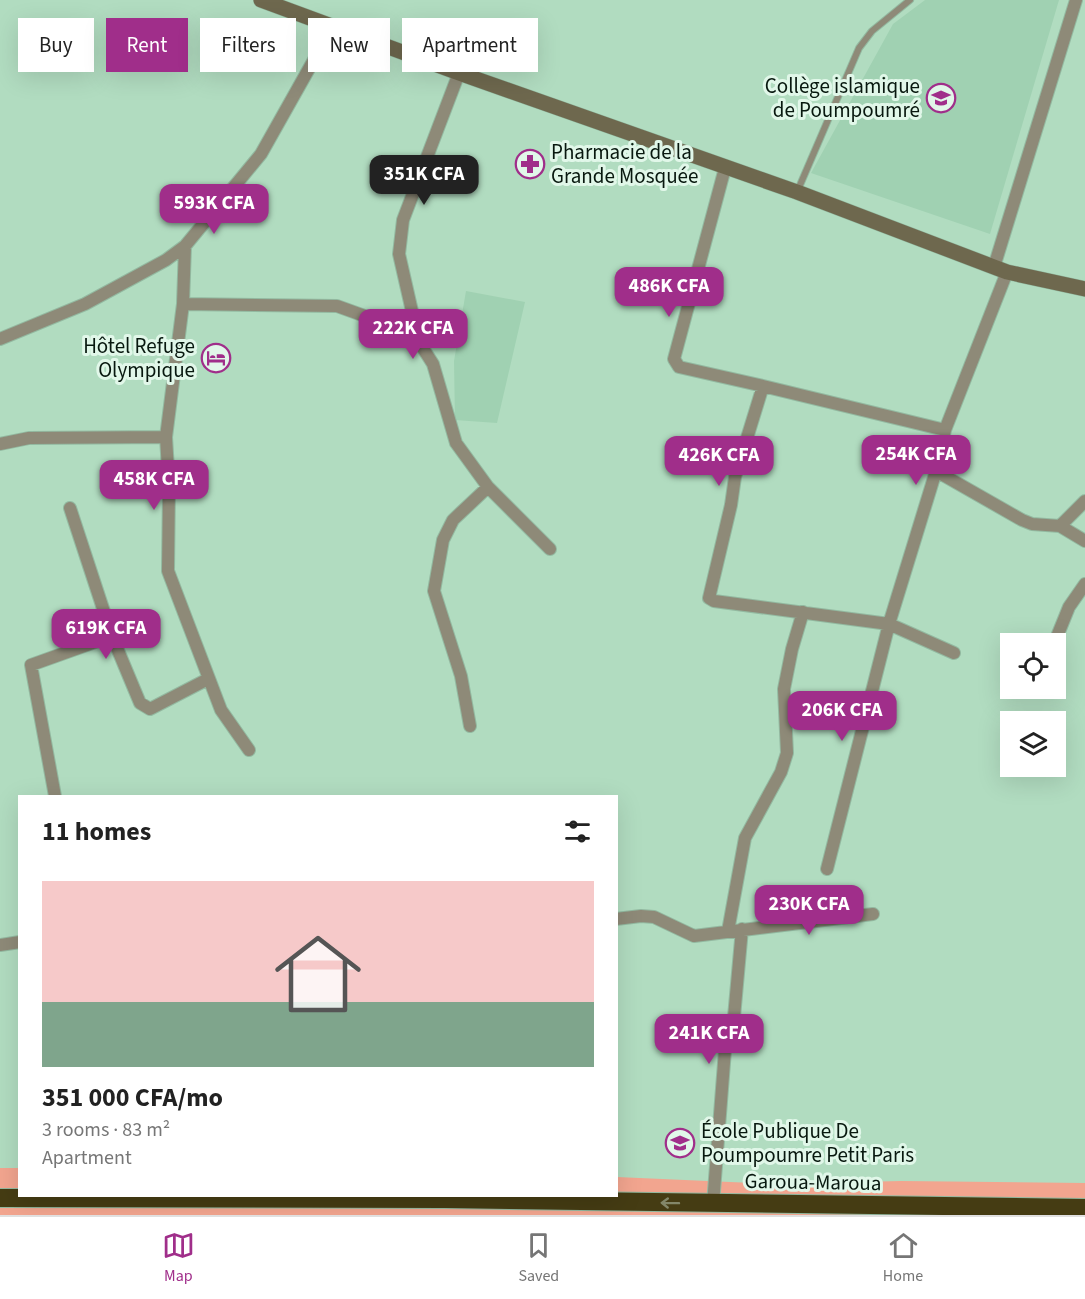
<!DOCTYPE html>
<meta charset="utf-8">
<style>
:root{--surface:#fff;--page:#f2f2f2;--text:#222;--muted:#767676;--line:#e0e0e0;--accent:#a02e8a}
body{margin:0;font-family:"Source Sans 3",sans-serif;background:var(--page);color:var(--text);height:100vh;display:flex;flex-direction:column;font-size:22px;white-space:nowrap}
*{box-sizing:border-box;margin:0}
p{font-size:20px;color:var(--muted)}
.icon{flex:none;width:33px;height:33px;fill:none;stroke:currentColor;stroke-width:2;stroke-linecap:round;stroke-linejoin:round}
.map{position:relative;flex:1;overflow:hidden}
.sheet{position:absolute;left:18px;top:795px;width:600px;height:402px;display:flex;flex-direction:column;background:var(--surface);border-radius:0px;box-shadow:0 6px 24px #0002}
.sheet>*{flex:none}
.guide{position:absolute;left:18px;top:18px;width:600px;height:54px;display:flex;gap:12px}
.fabs{position:absolute;left:1000px;top:633px;display:grid;gap:12px}
.fabs a{display:grid;place-items:center;width:66px;height:66px;border-radius:0px;background:var(--surface);box-shadow:0 6px 24px #0002;font-size:30px}
.price{position:absolute;translate:-50% -51px;padding:0 14px;border-radius:12px;background:var(--accent);color:#fff;font-size:20px;line-height:39px;filter:drop-shadow(0 2px 3px #0008)}
.price::after{content:'';position:absolute;left:50%;top:36px;width:18px;height:14px;margin-left:-9px;background:inherit;clip-path:polygon(0 0,100% 0,50% 100%)}
.price.selected{background:#222;color:#fff}
ul{padding:0;list-style:none}
li{display:grid;align-content:center;gap:12px;height:318px;padding:0 24px}
li span{display:grid;place-items:center;height:186px;border-radius:0px;color:#555}
li>.icon{margin-inline-start:auto}
span .icon{width:108px;height:108px;fill:#fffc;stroke-width:1}
li b{font-size:26px}
h2{display:flex;justify-content:space-between;align-items:center;height:72px;padding:0 24px;font-size:26px}
.tag{padding:0 21px;border-radius:0px;background:var(--surface);box-shadow:0 6px 24px #0002;font-size:21px;line-height:54px}
.tag.selected{background:var(--accent);color:#fff}
.tabs{display:flex;justify-content:space-around;align-items:center;height:84px;border-top:2px solid var(--line);background:var(--surface);font-size:16px;color:var(--muted)}
.tabs a{display:grid;justify-items:center;gap:3px}
.tabs .selected{color:var(--accent)}
.map>svg:first-child{display:block}
</style>
<div class="map">
<svg width="1085" height="1215" viewBox="0 0 1085 1215">
<rect width="100%" height="100%" fill="#b1dcc0"/>
<path fill="#a0d1b2" d="M925,0H1059L990,234L811,173L893,24Z
M466,291L525,302L497,423L455,420L454,361Z"/>
<path fill="#f2a58f" d="M0,1168H19L20,1196H616L617,1177L776,1184L901,1181L1085,1183V1215H0Z"/>
<g fill="none" stroke-linecap="round" stroke-linejoin="round">
<g stroke="#93b9a0" stroke-width="8">
<path id="lane" d="M797,192L859,48L872,31L910,0"/>
</g>
<g stroke="#93b9a0" stroke-width="14">
<path id="street" d="M725,168L674,359L679,367L763,386
M185,246L183,304L166,437L169,486L168,571L221,710L249,750
M994,267L1076,0
M183,304L337,306L398,328L419,342L433,364L456,443L488,487L550,549
M0,339L85,304L166,260L185,246L261,154L333,26
M419,342L399,254L403,220L459,73
M0,444L29,438L166,437
M936,471L1022,520L1032,524L1060,526L1085,541
M70,508L112,636L140,703L150,709L208,679
M1060,526L1085,501
M1054,644L1069,607L1085,584
M954,653L889,624L936,471L945,430L1007,272
M470,726L461,676L434,591L443,540L453,520L488,487
M55,796L31,665L112,636
M827,869L889,624L714,601L709,598L731,505L735,477L763,386L945,430
M616,919L641,916L654,917L694,936L873,914
M728,931L745,838L781,772L787,753L784,689L792,649L803,612
M0,945L20,942
M713,1204L725,1050L734,1017L742,929"/>
</g>
<g stroke="#93b9a0" stroke-width="16">
<path id="secondary" d="M261,0L459,73L797,192L1007,272L1085,289"/>
</g>
<g stroke="#93b9a0" stroke-width="20">
<path id="highway" d="M0,1198L445,1199L1085,1208"/>
</g>
<use href="#lane" stroke="#8e8a78" stroke-width="6"/>
<use href="#street" stroke="#8e8a78" stroke-width="12"/>
<use href="#secondary" stroke="#6e684e" stroke-width="15"/>
<use href="#highway" stroke="#453c13" stroke-width="18"/>
</g>
<defs><path id="oneway-shaft" d="M-6 0H5M1.5-3L5.5 0L1.5 3" fill="none" stroke-width="1.6" stroke-linecap="round" stroke-linejoin="round" transform="scale(1.5)"/></defs>
<use stroke="#838769" href="#oneway-shaft" transform="translate(670 1203) rotate(-179)"/>
<defs>
<g id="school-ring" transform="scale(1.5)"><circle r="9.5" fill="#e1f7e9" stroke="#a02e8a" stroke-width="1.5"/><path d="M0-5L7-2L0 1L-7-2ZM-4 1L0 2.5L4 1V4Q0 6-4 4Z" fill="#a02e8a"/></g>
<g id="pharmacy-ring" transform="scale(1.5)"><circle r="9.5" fill="#e1f7e9" stroke="#a02e8a" stroke-width="1.5"/><path d="M-2-6h4v4h4v4h-4v4h-4v-4h-4v-4h4Z" fill="#a02e8a"/></g>
<g id="hotel-ring" transform="scale(1.5)"><circle r="9.5" fill="#e1f7e9" stroke="#a02e8a" stroke-width="1.5"/><path d="M-6-4.5h1.5V1H6V5H4.5V3h-9V5H-6ZM-4 0a1.8 1.8 0 1 1 3.6 0ZM.5 0V-2.5h3Q6-2.5 6 0Z" fill="#a02e8a"/></g>
</defs>
<g fill-rule="evenodd">
<use href="#school-ring" x="941" y="98"/>
<use href="#pharmacy-ring" x="530" y="164"/>
<use href="#hotel-ring" x="216" y="358"/>
<use href="#school-ring" x="680" y="1143"/>
</g>
<g text-anchor="middle" stroke-width="6" stroke-linejoin="round" paint-order="stroke">
<g font-size="21" fill="#08180f" stroke="#e1f7e9" text-anchor="end">
<text x="920" y="93">Collège islamique<tspan x="920" dy="24">de Poumpoumré</tspan></text>
<text x="551" y="159" text-anchor="start">Pharmacie de la<tspan x="551" dy="24">Grande Mosquée</tspan></text>
<text x="195" y="353">Hôtel Refuge<tspan x="195" dy="24">Olympique</tspan></text>
<text x="701" y="1138" text-anchor="start">École Publique De<tspan x="701" dy="24">Poumpoumre Petit Paris</tspan></text>
</g>
<g font-size="21" fill="#08180f" stroke="#e1f7e9">
<text transform="translate(813 1182) rotate(1)" y="7">Garoua-Maroua</text>
</g>
</g>
</svg>
<div class="fabs">
<a><svg class="icon" aria-label="locate" viewBox="0 0 24 24"><circle cx="12" cy="12" r="6"/><path d="M12 2v4M12 18v4M2 12h4M18 12h4"/></svg></a>
<a><svg class="icon" aria-label="layers" viewBox="0 0 24 24"><path d="M12 4l9 5-9 5-9-5zM3 14l9 5 9-5"/></svg></a>
</div>
<b class="price selected" style="left:424px;top:206px">351K CFA</b>
<b class="price" style="left:214px;top:235px">593K CFA</b>
<b class="price" style="left:669px;top:318px">486K CFA</b>
<b class="price" style="left:413px;top:360px">222K CFA</b>
<b class="price" style="left:916px;top:486px">254K CFA</b>
<b class="price" style="left:719px;top:487px">426K CFA</b>
<b class="price" style="left:154px;top:511px">458K CFA</b>
<b class="price" style="left:106px;top:660px">619K CFA</b>
<b class="price" style="left:842px;top:742px">206K CFA</b>
<b class="price" style="left:809px;top:936px">230K CFA</b>
<b class="price" style="left:709px;top:1065px">241K CFA</b>
<div class="guide">
<a class="tag">Buy</a>
<a class="tag selected">Rent</a>
<a class="tag">Filters</a>
<a class="tag">New</a>
<a class="tag">Apartment</a>
</div>
<section class="sheet">
<h2>11 homes<svg class="icon" aria-label="filters" viewBox="0 0 24 24"><path d="M4 7h16M4 17h16"/><circle cx="9" cy="7" r="2"/><circle cx="15" cy="17" r="2"/></svg></h2>
<ul>
<li><span style="background:linear-gradient(#f6c9c9 65%,#7fa58c 0)"><svg class="icon" aria-label="home" viewBox="0 0 24 24"><path d="M3 11l9-7 9 7M6 9v11h12V9"/></svg></span><div><b>351 000 CFA/mo</b><p>3 rooms · 83 m²</p><p>Apartment</p></div></li>
</ul>
</section>
</div>
<nav class="tabs">
<a class="selected"><svg class="icon" aria-label="map" viewBox="0 0 24 24"><path d="M3 6l6-2 6 2 6-2v14l-6 2-6-2-6 2zM9 4v14M15 6v14"/></svg>Map</a>
<a><svg class="icon" aria-label="saved" viewBox="0 0 24 24"><path d="M7 4h10v16l-5-4-5 4z"/></svg>Saved</a>
<a><svg class="icon" aria-label="home" viewBox="0 0 24 24"><path d="M3 11l9-7 9 7M6 9v11h12V9"/></svg>Home</a>
</nav>
